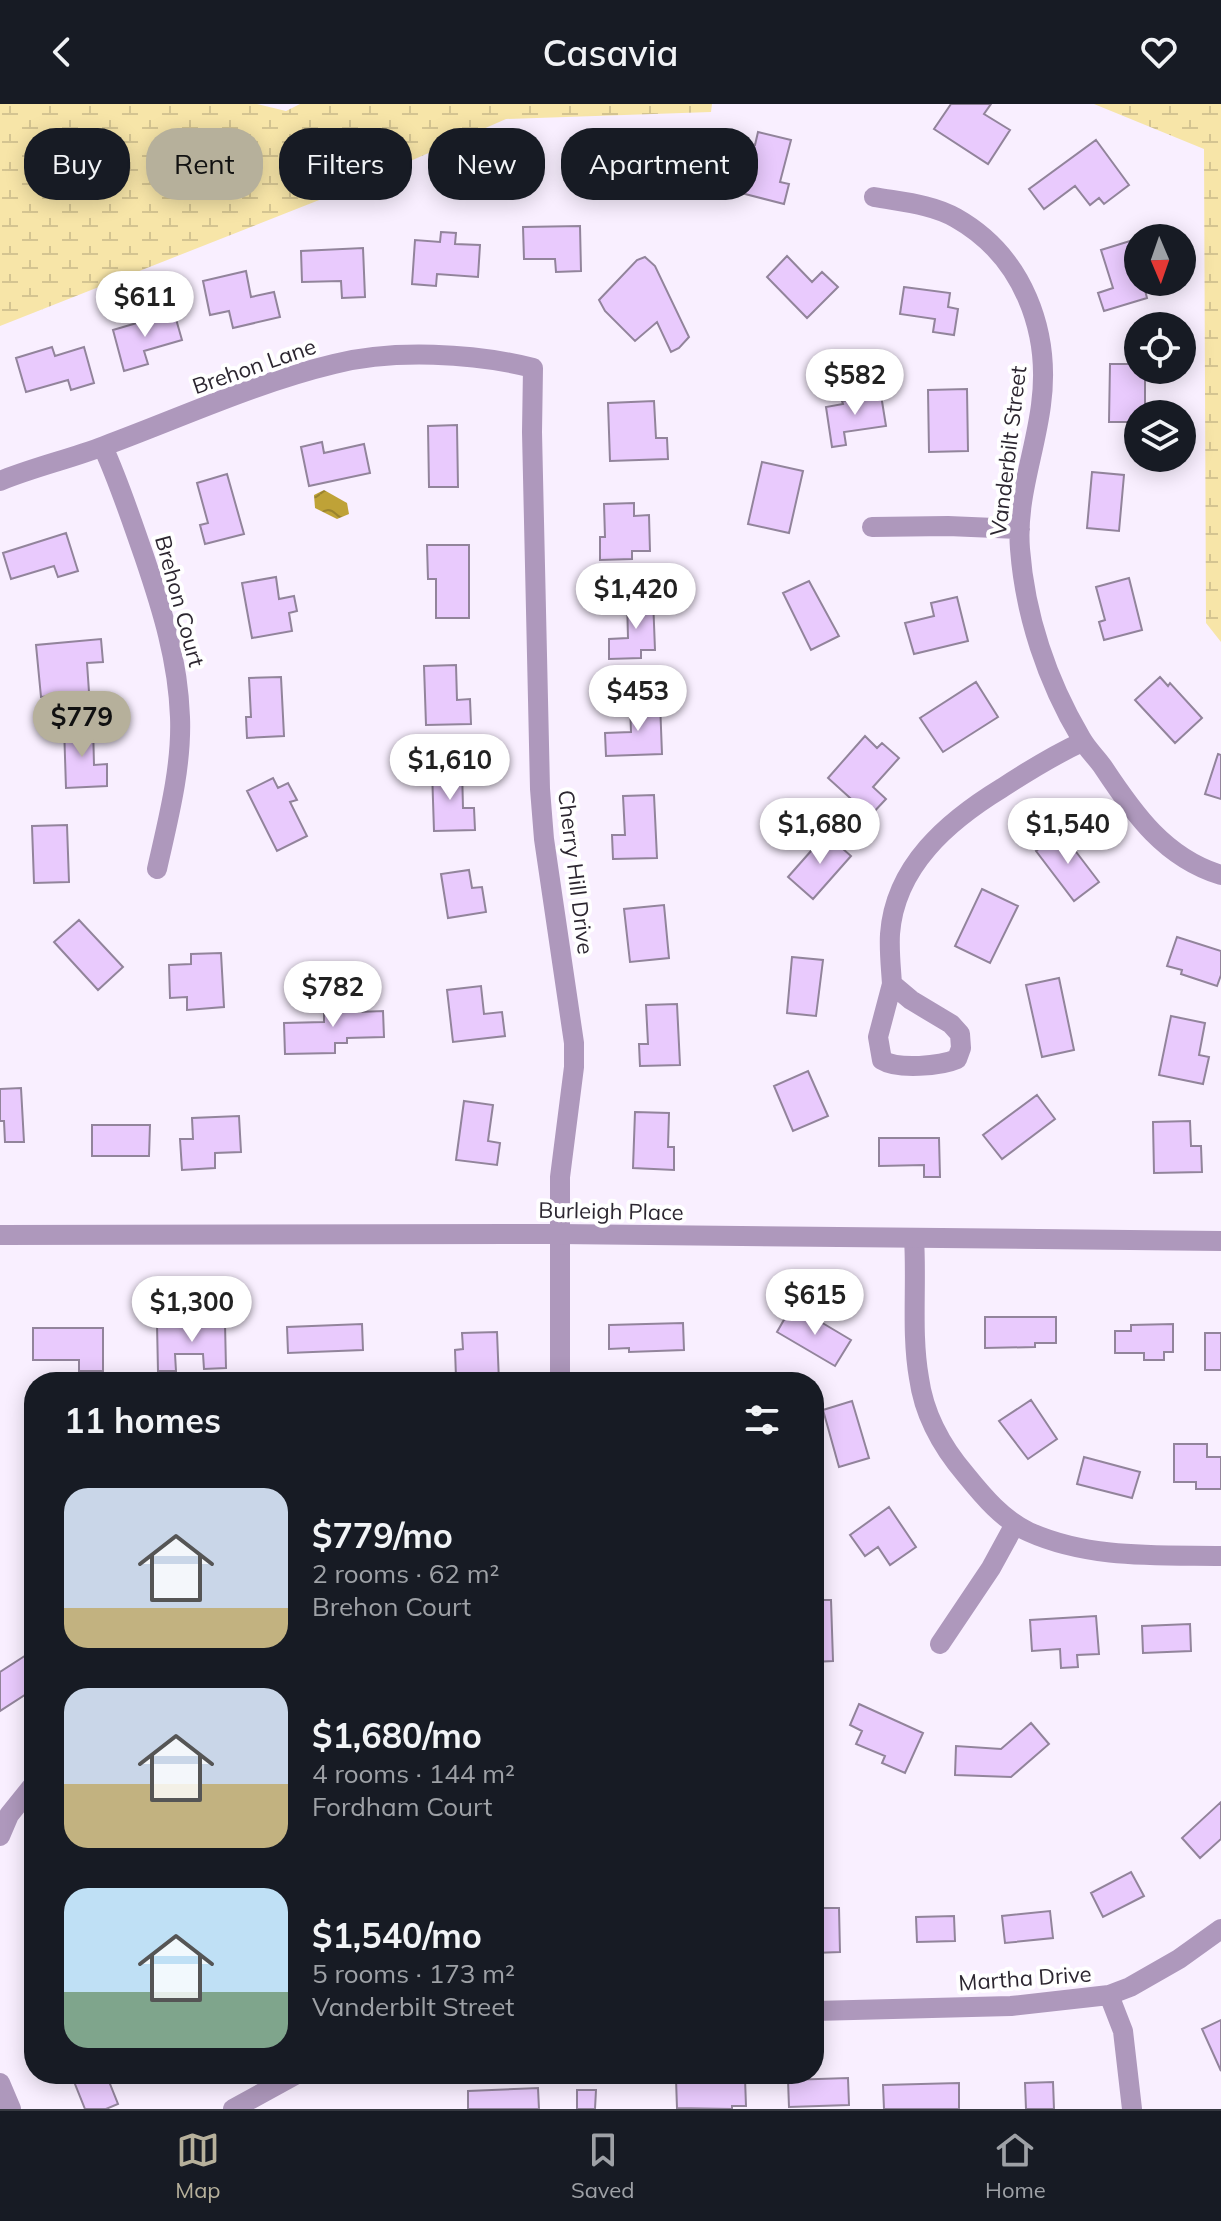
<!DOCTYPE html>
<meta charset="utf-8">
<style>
:root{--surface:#171b24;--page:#242831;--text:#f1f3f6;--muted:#9ea1a6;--line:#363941;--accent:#b6b09b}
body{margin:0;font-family:Mulish,sans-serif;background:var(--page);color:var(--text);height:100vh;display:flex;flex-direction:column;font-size:30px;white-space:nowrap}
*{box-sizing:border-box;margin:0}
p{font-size:26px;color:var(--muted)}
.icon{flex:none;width:44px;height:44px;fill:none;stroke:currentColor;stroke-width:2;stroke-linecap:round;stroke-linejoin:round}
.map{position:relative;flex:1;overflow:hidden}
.sheet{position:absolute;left:24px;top:1268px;width:800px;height:712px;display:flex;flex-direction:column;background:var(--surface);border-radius:32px;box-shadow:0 4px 20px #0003}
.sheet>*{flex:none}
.banner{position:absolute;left:24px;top:24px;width:800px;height:72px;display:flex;gap:16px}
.needle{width:52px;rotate:178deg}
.buttons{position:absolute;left:1124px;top:120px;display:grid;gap:16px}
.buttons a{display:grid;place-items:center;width:72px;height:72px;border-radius:50%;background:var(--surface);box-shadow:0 4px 20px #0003;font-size:40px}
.price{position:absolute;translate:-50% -68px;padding:0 18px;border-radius:28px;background:#fff;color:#222;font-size:26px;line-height:52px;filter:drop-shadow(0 2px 4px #0008)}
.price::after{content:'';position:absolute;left:50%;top:48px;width:24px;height:18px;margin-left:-12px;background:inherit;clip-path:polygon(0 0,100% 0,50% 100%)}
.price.on{background:var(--accent);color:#111}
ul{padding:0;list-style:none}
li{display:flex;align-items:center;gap:24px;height:200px;padding:0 40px}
li span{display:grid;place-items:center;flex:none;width:224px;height:160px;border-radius:24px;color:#555}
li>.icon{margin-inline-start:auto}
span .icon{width:96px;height:96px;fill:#fffc;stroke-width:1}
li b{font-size:34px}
h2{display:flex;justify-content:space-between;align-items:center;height:96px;padding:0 40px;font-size:34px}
.tag{padding:0 28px;border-radius:32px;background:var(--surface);box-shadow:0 4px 20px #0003;font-size:28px;line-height:72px}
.tag.on{background:var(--accent);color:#111}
header{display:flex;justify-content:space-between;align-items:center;height:104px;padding:0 40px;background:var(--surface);font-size:36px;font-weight:600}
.tab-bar{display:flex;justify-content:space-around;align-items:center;height:112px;border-top:2px solid var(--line);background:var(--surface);font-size:22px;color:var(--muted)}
.tab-bar a{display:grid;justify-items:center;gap:4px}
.tab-bar .on{color:var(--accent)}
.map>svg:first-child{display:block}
</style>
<header><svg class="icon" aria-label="back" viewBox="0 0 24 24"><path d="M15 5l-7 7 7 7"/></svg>Casavia<svg class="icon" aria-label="heart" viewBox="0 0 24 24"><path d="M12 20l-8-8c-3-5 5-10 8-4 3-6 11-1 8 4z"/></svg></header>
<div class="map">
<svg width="1221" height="2005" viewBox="0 0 1221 2005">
<defs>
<pattern id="wetland-marsh" width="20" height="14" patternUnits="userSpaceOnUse" patternTransform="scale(2)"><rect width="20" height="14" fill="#f7e5a8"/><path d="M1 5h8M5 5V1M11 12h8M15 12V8" fill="none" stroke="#d4c491"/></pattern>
<pattern id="water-waves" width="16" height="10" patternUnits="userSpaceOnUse" patternTransform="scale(2)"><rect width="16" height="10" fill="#bfa237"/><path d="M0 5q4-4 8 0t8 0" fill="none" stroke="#9b842f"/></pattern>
</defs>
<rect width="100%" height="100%" fill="#f9efff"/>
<path fill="url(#wetland-marsh)" d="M0,0H257L286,7L300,0H712L711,8L506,15L342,87L0,222Z
M1094,0H1221V538L1206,519L1204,45Z"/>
<path fill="url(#water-waves)" d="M324,386L347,399L349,410L337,415L315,404L314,391Z"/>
<path fill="#e9cafd" stroke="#92849b" stroke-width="2" d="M951,0H991L984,10L1010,26L988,60L934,25Z
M758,28L791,36L780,78L789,80L784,100L745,90L751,65L739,61L745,39L755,41Z
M1096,36L1129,81L1104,100L1099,94L1090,101L1075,82L1044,105L1029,85Z
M580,122L581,167L556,168L555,155H524L523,123Z
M441,128L456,129L455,140L480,141L478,173L437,170L436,182L412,180L415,136L440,138Z
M1130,137L1138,163V178H1143L1147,194L1104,207L1098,189L1113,184L1101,146Z
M363,144L365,193L342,194L341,177L302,178L301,147Z
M787,152L812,178L822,168L838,183L807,214L767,173Z
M645,153L655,162L689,233L679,244L671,248L657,218L635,237L605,207L599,196L637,156Z
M246,167L251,193L274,188L280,213L233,224L229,207L210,211L203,177Z
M904,183L950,189L948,203L958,205L954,231L933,228L935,215L900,210Z
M174,208L182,236L144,247L148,260L124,267L113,226Z
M52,243L55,252L84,243L94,279L71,286L68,276L26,288L16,254Z
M1110,260H1138V266H1145V310H1138V318H1109Z
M967,285L968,347L929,348L928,286Z
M881,291L886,322L844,328L846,341L832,343L826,303L843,300L842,297Z
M654,297L656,334H667L668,355L610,357L608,299Z
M457,321L458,383H429L428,322Z
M322,338L324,349L364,340L370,369L309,382L301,343Z
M762,358L803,367L789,429L748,420Z
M1092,368L1124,371L1119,427L1087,424Z
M227,370L244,430L205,440L200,421L208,419L197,379Z
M634,399V412L649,411L650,447H632V455L600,456V433H605L604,400Z
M66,429L78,467L58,473L54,462L11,475L3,449Z
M427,441H469V514H436V475H428Z
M276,473L279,495L294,492L297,507L289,509L292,527L252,534L242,479Z
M1129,474L1142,526L1104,536L1099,518L1105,516L1096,483Z
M809,477L839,532L811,546L783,489Z
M957,493L968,537L914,550L905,519L934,512L931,499Z
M653,494L655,546H641V554L609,555V535L628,534L627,495Z
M101,535L103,558L87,559L89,588L41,593L36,541Z
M456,561L457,596L470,595L471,620L426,621L424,562Z
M281,573L284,632L247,634L246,613H251L249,574Z
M1160,573L1168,582L1170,579L1202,614L1175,639L1135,596Z
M976,578L998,613L943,648L920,614Z
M660,598L662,650L606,652L605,629L631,628L630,599Z
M93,621L94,661L107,660V682L66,684L64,622Z
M865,632L877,644L882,639L899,654L873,683L886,695L870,712L828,674Z
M1218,650L1221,651V695L1205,690Z
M462,665L463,704H474L475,726L434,727L432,666Z
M273,674L278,684L288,679L297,696L290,698L307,732L277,747L247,687Z
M654,691L657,754L613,755L612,731H625L623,692Z
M67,721L69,778L34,779L32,722Z
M1061,728L1099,778L1074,797L1036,747Z
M826,730L851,752L813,795L788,773Z
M469,766L472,784L482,783L486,808L448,814L441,770Z
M982,785L1018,802L990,859L955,842Z
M664,801L669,854L630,858L624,805Z
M79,816L123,863L98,886L54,838Z
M1177,833L1221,847V871L1217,882L1181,870L1182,866L1167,862Z
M221,849L224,903L187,906V893L170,894L169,861L191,860V850Z
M792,853L823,856L816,912L787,909Z
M1059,874L1074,946L1042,953L1026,881Z
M481,882L484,910L502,908L505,932L453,938L447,886Z
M338,893H359V908L383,907L384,933L347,934V939H335V949L285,950L284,919L324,918V903L338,902Z
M677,900L680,961L640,962L639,940H648L646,901Z
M1171,912L1205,919L1199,951L1209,953L1203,980L1159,971Z
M808,967L828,1012L793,1027L774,982Z
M21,984L24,1038H5L4,1017H0V985Z
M1037,991L1055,1015L1002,1055L983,1031Z
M464,997L493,1001L488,1037L500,1039L497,1061L456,1056Z
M635,1008L669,1009L668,1043H674V1066L633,1064Z
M239,1012L241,1048L215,1049V1064L182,1066L180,1035H193L192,1014Z
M1190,1017L1191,1042H1201L1202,1068L1154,1069L1153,1018Z
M92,1021H150L149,1052H92Z
M879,1034H939L940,1073H924V1061L879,1062Z
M789,1207L800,1214L804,1208L851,1236L835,1262L777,1228Z
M985,1213H1056V1239H1035V1243L985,1244Z
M225,1219L226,1264L204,1265L203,1250H175L176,1267H158L157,1220Z
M683,1219L684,1246L629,1248V1244L609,1245V1221Z
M362,1220L363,1246L288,1249L287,1223Z
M1173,1220V1248H1164V1256H1144V1249H1115V1227H1131V1221Z
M33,1224H103V1267H79V1256H33Z
M497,1228L499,1278H469V1272L456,1273L455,1246L463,1245L462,1229Z
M1205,1229H1221V1266H1205Z
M1031,1296L1057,1335L1028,1355L999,1317Z
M852,1297L869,1354L839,1363L823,1306Z
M1174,1340H1207V1353H1221V1385H1196V1378H1174Z
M1084,1353L1140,1368L1132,1394L1077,1380Z
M889,1403L916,1443L890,1461L878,1443L865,1452L850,1431Z
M814,1496H831L833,1557L814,1558Z
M1096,1512L1099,1550L1077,1551L1078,1563L1061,1564L1060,1545L1032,1547L1030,1516Z
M1190,1520L1191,1547L1143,1549L1142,1522Z
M34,1546V1585L0,1607V1568Z
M859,1600L923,1629L905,1669L882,1659L885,1652L856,1640L862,1627L850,1621Z
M1031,1619L1049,1640L1011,1673L955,1671L956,1642L1001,1645Z
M1221,1698V1735L1200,1754L1182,1734Z
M1131,1768L1144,1792L1103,1813L1091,1789Z
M814,1804H839L840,1848L814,1849Z
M1050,1807L1053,1834L1005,1839L1002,1812Z
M954,1812L955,1837L917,1838L916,1813Z
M1221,1916V1967L1202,1925Z
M71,1970H106L118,2000L106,2005H85Z
M745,1974L746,2002H732V2005L677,2004L676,1975Z
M848,1974L849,2001L789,2003L788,1976Z
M1053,1978L1054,2005H1026L1025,1979Z
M959,1979V2005H884L883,1981Z
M538,1984L539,2005H468V1987Z
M577,1986H596L595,2005H577Z"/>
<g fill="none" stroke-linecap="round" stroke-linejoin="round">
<path stroke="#ae98bc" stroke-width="20" d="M874,93C901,98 932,100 956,114C1023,152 1051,227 1041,301C1035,349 1016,395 1020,445C1025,511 1047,577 1081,634C1087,645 1096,653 1103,663C1134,710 1165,754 1221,771
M103,343C119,378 131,415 144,452C162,505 178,556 180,613C182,663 168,716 157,765
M0,377C34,363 70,355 104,342C180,314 255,279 334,260C393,245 474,249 533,264L532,328L540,685L544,735L574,939V963L560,1073V1278
M872,423L948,422L1020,425
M892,880C891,864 889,847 890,830C895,762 948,717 1002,684C1028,667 1054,651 1082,638
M892,880L911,896L951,920L960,930L961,944L957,955C941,962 898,966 882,956L878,933Z
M914,1134C917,1180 911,1229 919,1274C924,1311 942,1343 966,1371C983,1392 1003,1416 1029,1428C1089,1455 1157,1451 1221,1452
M940,1540L991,1464L1015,1420
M0,1732L9,1711L34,1680
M1109,1891L1123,1927L1132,2005
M814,1907L1011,1902L1109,1891L1130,1883L1179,1855L1221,1825
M0,1979L11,2005
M233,2005L297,1970"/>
<path stroke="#ae98bc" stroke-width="20" d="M0,1131L558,1130L1221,1137"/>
</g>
<g text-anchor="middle" stroke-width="8" stroke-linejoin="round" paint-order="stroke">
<g font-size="22" fill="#2c2630" stroke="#fff">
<text transform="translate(254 262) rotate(-19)" y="8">Brehon Lane</text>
<text transform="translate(1008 347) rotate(-83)" y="8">Vanderbilt Street</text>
<text transform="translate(180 497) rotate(75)" y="8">Brehon Court</text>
<text transform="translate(576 768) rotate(83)" y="8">Cherry Hill Drive</text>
<text transform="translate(611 1107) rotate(1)" y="8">Burleigh Place</text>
<text transform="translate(1025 1874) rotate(-4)" y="8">Martha Drive</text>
</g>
</g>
</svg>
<div class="buttons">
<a><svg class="needle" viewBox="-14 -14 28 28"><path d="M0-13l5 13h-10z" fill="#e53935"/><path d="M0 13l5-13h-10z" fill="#9ea1a6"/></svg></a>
<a><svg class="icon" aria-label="locate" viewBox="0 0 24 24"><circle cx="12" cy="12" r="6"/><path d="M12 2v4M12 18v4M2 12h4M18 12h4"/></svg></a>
<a><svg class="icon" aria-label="layers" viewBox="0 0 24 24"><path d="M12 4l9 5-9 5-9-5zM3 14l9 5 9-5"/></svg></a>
</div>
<b class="price" style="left:145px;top:235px">$611</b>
<b class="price" style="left:855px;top:313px">$582</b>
<b class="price" style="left:636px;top:527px">$1,420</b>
<b class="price" style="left:638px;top:629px">$453</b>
<b class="price on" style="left:82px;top:655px">$779</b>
<b class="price" style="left:450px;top:698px">$1,610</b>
<b class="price" style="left:820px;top:762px">$1,680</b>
<b class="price" style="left:1068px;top:762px">$1,540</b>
<b class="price" style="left:333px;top:925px">$782</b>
<b class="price" style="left:815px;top:1233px">$615</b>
<b class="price" style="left:192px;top:1240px">$1,300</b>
<div class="banner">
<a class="tag">Buy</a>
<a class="tag on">Rent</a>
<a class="tag">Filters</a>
<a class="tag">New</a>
<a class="tag">Apartment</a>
</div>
<section class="sheet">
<h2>11 homes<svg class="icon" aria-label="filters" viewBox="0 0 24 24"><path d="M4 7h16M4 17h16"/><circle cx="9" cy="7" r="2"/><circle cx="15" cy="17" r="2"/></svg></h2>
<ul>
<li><span style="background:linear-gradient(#c9d6e8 75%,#c2b280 0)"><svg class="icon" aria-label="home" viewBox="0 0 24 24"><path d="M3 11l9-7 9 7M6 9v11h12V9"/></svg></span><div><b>$779/mo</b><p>2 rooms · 62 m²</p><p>Brehon Court</p></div></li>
<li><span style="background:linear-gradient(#c9d6e8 60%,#c2b280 0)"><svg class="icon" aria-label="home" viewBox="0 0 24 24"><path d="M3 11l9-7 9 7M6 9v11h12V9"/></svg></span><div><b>$1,680/mo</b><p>4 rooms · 144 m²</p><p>Fordham Court</p></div></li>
<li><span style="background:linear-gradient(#bfe0f5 65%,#7fa58c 0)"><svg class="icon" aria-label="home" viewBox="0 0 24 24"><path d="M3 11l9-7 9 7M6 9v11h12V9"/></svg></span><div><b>$1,540/mo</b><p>5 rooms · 173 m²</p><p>Vanderbilt Street</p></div></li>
</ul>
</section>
</div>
<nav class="tab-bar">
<a class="on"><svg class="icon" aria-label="map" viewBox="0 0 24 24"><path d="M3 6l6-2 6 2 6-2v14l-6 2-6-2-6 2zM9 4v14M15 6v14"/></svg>Map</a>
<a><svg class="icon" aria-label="saved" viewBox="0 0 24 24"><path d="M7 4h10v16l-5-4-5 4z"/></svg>Saved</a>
<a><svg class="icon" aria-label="home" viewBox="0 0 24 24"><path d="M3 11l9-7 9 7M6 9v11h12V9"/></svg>Home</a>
</nav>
